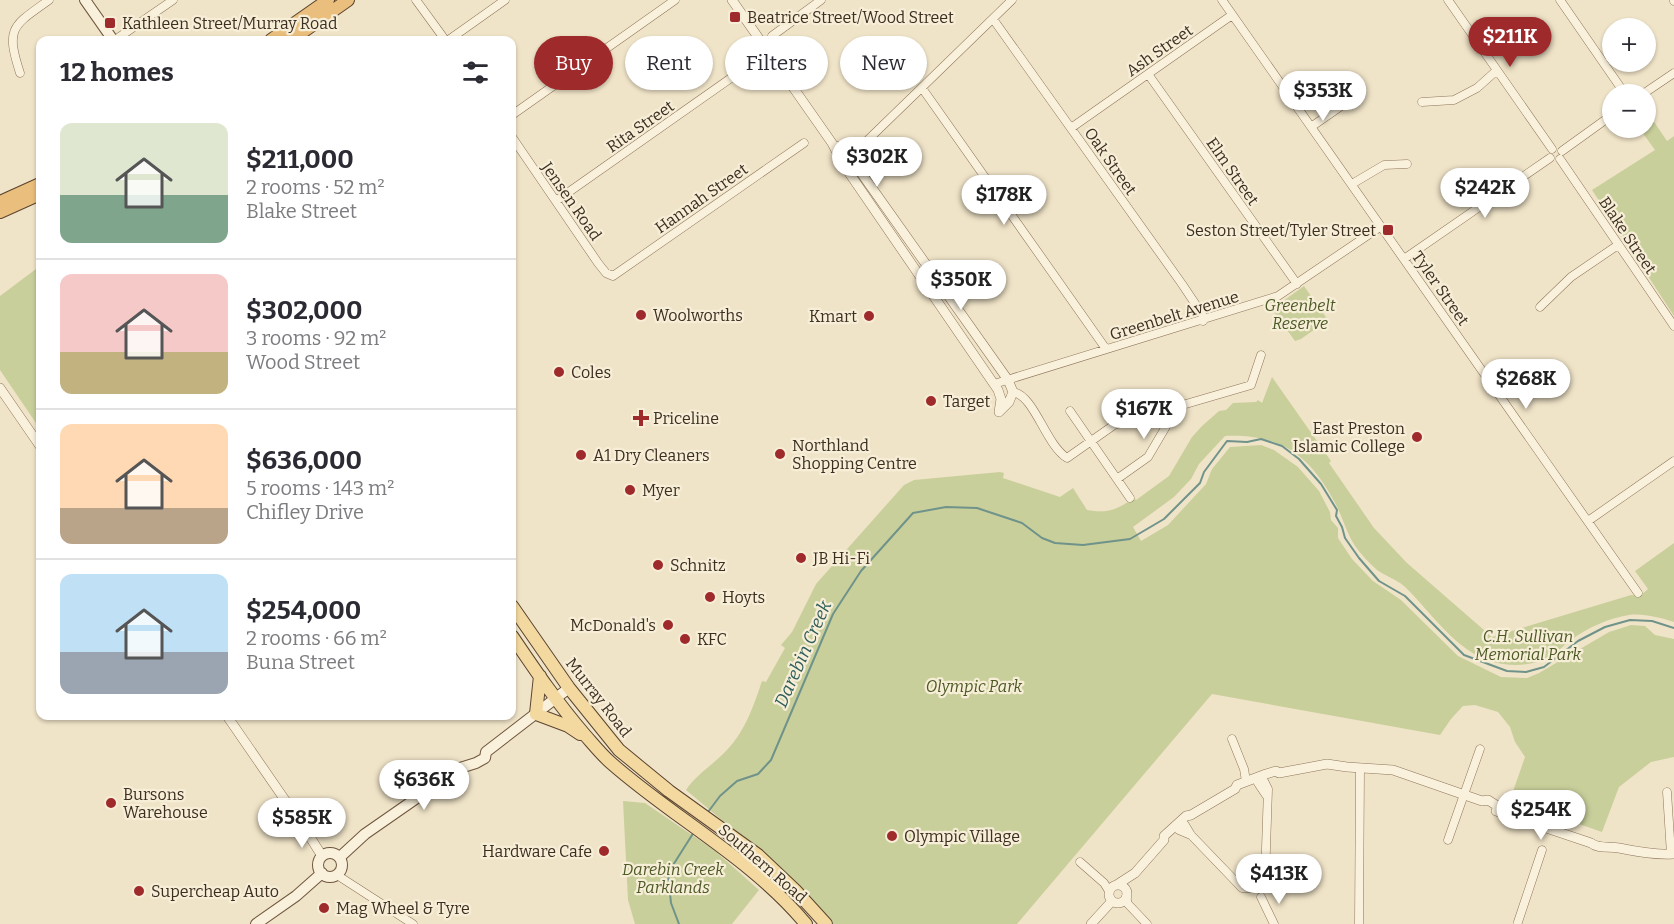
<!DOCTYPE html>
<meta charset="utf-8">
<style>
:root{--surface:#fff;--page:#f7f7f7;--text:#2b2b33;--muted:#7c7c81;--line:#e1e1e2;--accent:#9e2a2b}
body{margin:0;font-family:Bitter,serif;background:var(--page);color:var(--text);height:100vh;display:flex;flex-direction:column;font-size:22px;white-space:nowrap}
*{box-sizing:border-box;margin:0}
p{font-size:20px;color:var(--muted)}
.icon{flex:none;width:33px;height:33px;fill:none;stroke:currentColor;stroke-width:2;stroke-linecap:round;stroke-linejoin:round}
.map{position:relative;flex:1;overflow:hidden}
.details{position:absolute;left:36px;top:36px;width:480px;height:684px;display:flex;flex-direction:column;background:var(--surface);border-radius:12px;box-shadow:0 2px 4px #0004}
.details>*{flex:none}
.top-card{position:absolute;left:534px;top:36px;width:570px;height:54px;display:flex;gap:12px}
.controls{position:absolute;left:1602px;top:18px;display:grid;gap:12px}
.controls a{display:grid;place-items:center;width:54px;height:54px;border-radius:50%;background:var(--surface);box-shadow:0 2px 4px #0004;font-size:30px}
.price{position:absolute;translate:-50% -51px;padding:0 14px;border-radius:21px;background:#fff;color:#222;font-size:20px;line-height:39px;filter:drop-shadow(0 2px 3px #0008)}
.price::after{content:'';position:absolute;left:50%;top:36px;width:18px;height:14px;margin-left:-9px;background:inherit;clip-path:polygon(0 0,100% 0,50% 100%)}
.price.selected{background:var(--accent);color:#fff}
ul{padding:0;list-style:none}
li{display:flex;align-items:center;gap:18px;height:150px;padding:0 24px}
li+li{border-top:2px solid var(--line)}
li span{display:grid;place-items:center;flex:none;width:168px;height:120px;border-radius:12px;color:#555}
li>.icon{margin-inline-start:auto}
span .icon{width:72px;height:72px;fill:#fffc;stroke-width:1}
li b{font-size:26px}
h2{display:flex;justify-content:space-between;align-items:center;height:72px;padding:0 24px;font-size:26px}
.pill{padding:0 21px;border-radius:27px;background:var(--surface);box-shadow:0 2px 4px #0004;font-size:21px;line-height:54px}
.pill.selected{background:var(--accent);color:#fff}
.map>svg:first-child{display:block}
</style>
<div class="map">
<svg width="1674" height="924" viewBox="0 0 1674 924">
<rect width="100%" height="100%" fill="#f0e4c8"/>
<path fill="#c9cf9b" d="M1646,110L1667,141L1674,136V316L1592,190L1655,150L1639,128H1646Z
M40,266V429L0,370V296Z
M1304,286L1328,320L1301,339L1295,341L1272,309Z
M1272,377L1331,461L1329,463L1374,528L1407,563L1492,637L1631,595L1640,596L1648,589L1635,571L1674,543V622C1661,618 1643,613 1629,615C1609,618 1587,628 1571,640C1565,644 1560,650 1554,654C1528,671 1492,667 1468,650C1443,633 1426,607 1404,586C1396,579 1385,576 1377,570C1369,563 1361,554 1355,546C1346,532 1342,515 1334,501C1308,453 1279,434 1225,436L1199,464L1191,479L1174,497L1133,527L1141,541L1168,525L1206,484L1212,469L1230,447L1261,445L1274,450L1298,467L1319,491L1330,512L1331,520L1338,528V538L1352,559L1373,581L1401,600L1458,656L1501,677L1527,678L1539,673L1609,632L1631,625L1645,626L1655,635L1674,639V757L1651,762L1619,787L1602,832L1510,800L1525,757L1515,742L1510,727L1498,712L1475,705L1463,706L1451,719L1440,735L1212,694L1017,924H830L755,848L686,790C695,776 711,766 723,754C744,734 753,708 762,681L766,682L785,648L781,645L792,632L816,584L904,485L914,480L1000,472L1004,473L1003,478L1060,497L1073,488L1087,510C1108,514 1118,509 1134,498L1136,500L1169,476L1192,437L1202,426L1219,411L1226,410L1233,403L1256,402L1258,400L1262,403Z
M623,801L645,803L714,850L759,890L732,924H635L628,900Z"/>
<g fill="none" stroke-linecap="round" stroke-linejoin="round">
<path stroke="#6f938a" stroke-width="2" d="M708,812L720,796L737,781L758,774L771,760L833,614L861,571L913,513L946,507L977,508L1022,523L1042,538L1055,543L1083,545L1130,539L1164,519L1200,483L1204,472L1227,441L1247,442L1261,439L1282,446L1299,459L1321,484L1337,510L1336,516L1342,527L1345,538L1359,558L1379,581L1405,596L1464,655L1507,671L1526,672L1544,667L1578,641L1605,627L1630,620L1652,621L1674,628
M679,924L671,903L668,873L694,832"/>
<g stroke="#8d765c" stroke-width="9">
<path id="minor" d="M416,0L443,37
M1222,0L1638,593
M1448,0L1552,149
M1560,0L1625,94
M1674,0V1
M993,19L1182,284L1202,314L1203,321
M772,36L821,0
M450,39L505,0
M115,40L173,0
M20,73C5,27 13,26 49,0
M1148,74L1297,284
M922,88L1106,349
M1643,94L1674,73
M1422,102L1454,100L1477,88L1496,71
M512,115L675,0
M1311,127L1354,97
M1071,128L1232,15
M512,137L598,263L606,273L613,276L804,143
M1562,151L1612,115
M1560,159L1674,326
M843,164L1012,0
M1352,184L1384,165L1407,164
M556,201L768,52
M1404,259L1550,158
M1540,307L1571,277L1618,245
M994,384L1278,296L1380,227
M1013,392C1035,396 1045,444 1067,458L1114,425L1251,385L1261,355
M1070,411L1130,498
M1117,479L1148,457L1178,406
M1588,521L1674,461
M1232,739L1244,769L1246,781
M1258,783L1266,795
M1667,792L1671,854
M1185,825L1191,835L1242,888C1254,889 1257,887 1265,878L1268,789L1264,781
M1179,830L1191,835
M1448,840L1480,749
M1080,862L1104,883L1109,891
M337,875L413,924
M1126,897L1128,904L1147,924
M1261,897L1274,924
M1518,922L1542,850
M1359,924L1360,768"/>
</g>
<g stroke="#8d765c" stroke-width="10">
<path id="tertiary" d="M732,0L832,143L843,164L998,390L1001,399L999,412
M836,146L850,157L1008,380L1013,392L1009,402L999,412
M0,388L40,446
M227,716L305,829L322,856
M1496,811L1591,843C1598,849 1610,846 1619,848C1638,852 1655,855 1674,854
M1118,884L1135,873L1164,840V836L1186,816L1191,815L1235,789L1237,785L1266,774L1276,771L1279,773L1327,764L1347,767L1393,770L1482,801L1488,800L1499,807L1501,811
M1109 894a9 9 0 1 1 18 0a9 9 0 1 1-18 0Z
M1091,924L1112,901"/>
</g>
<g stroke="#6f573f" stroke-width="12">
<path id="secondary" d="M85,0L113,40
M318 865a12 12 0 1 1 24 0a12 12 0 1 1-24 0Z
M340,857L365,834L460,768L476,763L485,758L486,752L569,688
M256,924L296,896L322,873"/>
</g>
<g stroke="#5b4430" stroke-width="14">
<path id="primary" d="M512,606L569,688L619,750L669,791L758,855L795,890L826,924
M512,636C535,670 558,704 585,735C593,744 601,754 610,762C673,818 751,858 806,924
M540,676L536,714L568,726L580,734"/>
</g>
<g stroke="#5b4430" stroke-width="14">
<path id="trunk" d="M271,40L328,0
M291,40L348,0
M0,202L40,184
M0,212L40,194"/>
</g>
<use href="#minor" stroke="#faf1dc" stroke-width="8"/>
<use href="#tertiary" stroke="#faf1dc" stroke-width="9"/>
<use href="#secondary" stroke="#faf1dc" stroke-width="10"/>
<use href="#primary" stroke="#f3d9a0" stroke-width="12"/>
<use href="#trunk" stroke="#eabe7c" stroke-width="12"/>
</g>
<g fill="#9e2a2b" stroke="#f7eed8" stroke-width="2">
<rect x="729" y="11" width="12" height="12" rx="3"/>
<rect x="104" y="17" width="12" height="12" rx="3"/>
<rect x="1382" y="224" width="12" height="12" rx="3"/>
<circle cx="641" cy="315" r="6"/>
<circle cx="869" cy="316" r="6"/>
<circle cx="559" cy="372" r="6"/>
<circle cx="931" cy="401" r="6"/>
<path d="M638 409h6v6h6v6h-6v6h-6v-6h-6v-6h6z"/>
<circle cx="1417" cy="437" r="6"/>
<circle cx="780" cy="454" r="6"/>
<circle cx="581" cy="455" r="6"/>
<circle cx="630" cy="490" r="6"/>
<circle cx="801" cy="558" r="6"/>
<circle cx="658" cy="565" r="6"/>
<circle cx="710" cy="597" r="6"/>
<circle cx="668" cy="625" r="6"/>
<circle cx="685" cy="639" r="6"/>
<circle cx="111" cy="803" r="6"/>
<circle cx="892" cy="836" r="6"/>
<circle cx="604" cy="851" r="6"/>
<circle cx="139" cy="891" r="6"/>
<circle cx="324" cy="908" r="6"/>
</g>
<g text-anchor="middle" stroke-width="4.5" stroke-linejoin="round" paint-order="stroke">
<g font-size="16" fill="#3d2e20" stroke="#f7eed8" text-anchor="start">
<text x="747" y="23">Beatrice Street/Wood Street</text>
<text x="122" y="29">Kathleen Street/Murray Road</text>
<text x="1376" y="236" text-anchor="end">Seston Street/Tyler Street</text>
<text x="653" y="321">Woolworths</text>
<text x="857" y="322" text-anchor="end">Kmart</text>
<text x="571" y="378">Coles</text>
<text x="943" y="407">Target</text>
<text x="653" y="424">Priceline</text>
<text x="1405" y="434" text-anchor="end">East Preston<tspan x="1405" dy="18">Islamic College</tspan></text>
<text x="792" y="451">Northland<tspan x="792" dy="18">Shopping Centre</tspan></text>
<text x="593" y="461">A1 Dry Cleaners</text>
<text x="642" y="496">Myer</text>
<text x="813" y="564">JB Hi-Fi</text>
<text x="670" y="571">Schnitz</text>
<text x="722" y="603">Hoyts</text>
<text x="656" y="631" text-anchor="end">McDonald's</text>
<text x="697" y="645">KFC</text>
<text x="123" y="800">Bursons<tspan x="123" dy="18">Warehouse</tspan></text>
<text x="904" y="842">Olympic Village</text>
<text x="592" y="857" text-anchor="end">Hardware Cafe</text>
<text x="151" y="897">Supercheap Auto</text>
<text x="336" y="914">Mag Wheel &amp; Tyre</text>
</g>
<g font-size="16" fill="#3d2e20" stroke="#f7eed8">
<text transform="translate(1159 50) rotate(-35)" y="6">Ash Street</text>
<text transform="translate(640 126) rotate(-35)" y="6">Rita Street</text>
<text transform="translate(1111 161) rotate(55)" y="6">Oak Street</text>
<text transform="translate(1233 171) rotate(55)" y="6">Elm Street</text>
<text transform="translate(701 198) rotate(-35)" y="6">Hannah Street</text>
<text transform="translate(572 201) rotate(55)" y="6">Jensen Road</text>
<text transform="translate(1628 235) rotate(56)" y="6">Blake Street</text>
<text transform="translate(1441 288) rotate(55)" y="6">Tyler Street</text>
<text transform="translate(1174 315) rotate(-17)" y="6">Greenbelt Avenue</text>
<text transform="translate(599 697) rotate(52)" y="6">Murray Road</text>
<text transform="translate(763 863) rotate(41)" y="6">Southern Road</text>
</g>
<g font-size="16" font-style="italic" fill="#4d5a26" stroke="#f7eed8">
<text x="1300" y="311">Greenbelt<tspan x="1300" dy="18">Reserve</tspan></text>
<text x="1528" y="642">C.H. Sullivan<tspan x="1528" dy="18">Memorial Park</tspan></text>
<text x="974" y="692">Olympic Park</text>
<text x="673" y="875">Darebin Creek<tspan x="673" dy="18">Parklands</tspan></text>
</g>
<g font-size="18" font-style="italic" fill="#2f5d5a" stroke="#f7eed8">
<text transform="translate(803 654) rotate(-66)" y="6">Darebin Creek</text>
</g>
</g>
</svg>
<div class="controls">
<a>+</a>
<a>−</a>
</div>
<b class="price selected" style="left:1510px;top:68px">$211K</b>
<b class="price" style="left:1323px;top:122px">$353K</b>
<b class="price" style="left:877px;top:188px">$302K</b>
<b class="price" style="left:1485px;top:219px">$242K</b>
<b class="price" style="left:1004px;top:226px">$178K</b>
<b class="price" style="left:961px;top:311px">$350K</b>
<b class="price" style="left:1526px;top:410px">$268K</b>
<b class="price" style="left:1144px;top:440px">$167K</b>
<b class="price" style="left:424px;top:811px">$636K</b>
<b class="price" style="left:1541px;top:841px">$254K</b>
<b class="price" style="left:302px;top:849px">$585K</b>
<b class="price" style="left:1279px;top:905px">$413K</b>
<div class="top-card">
<a class="pill selected">Buy</a>
<a class="pill">Rent</a>
<a class="pill">Filters</a>
<a class="pill">New</a>
</div>
<section class="details">
<h2>12 homes<svg class="icon" aria-label="filters" viewBox="0 0 24 24"><path d="M4 7h16M4 17h16"/><circle cx="9" cy="7" r="2"/><circle cx="15" cy="17" r="2"/></svg></h2>
<ul>
<li><span style="background:linear-gradient(#dfe7d0 60%,#7fa58c 0)"><svg class="icon" aria-label="home" viewBox="0 0 24 24"><path d="M3 11l9-7 9 7M6 9v11h12V9"/></svg></span><div><b>$211,000</b><p>2 rooms · 52 m²</p><p>Blake Street</p></div></li>
<li><span style="background:linear-gradient(#f6c9c9 65%,#c2b280 0)"><svg class="icon" aria-label="home" viewBox="0 0 24 24"><path d="M3 11l9-7 9 7M6 9v11h12V9"/></svg></span><div><b>$302,000</b><p>3 rooms · 92 m²</p><p>Wood Street</p></div></li>
<li><span style="background:linear-gradient(#ffd9b3 70%,#b9a48a 0)"><svg class="icon" aria-label="home" viewBox="0 0 24 24"><path d="M3 11l9-7 9 7M6 9v11h12V9"/></svg></span><div><b>$636,000</b><p>5 rooms · 143 m²</p><p>Chifley Drive</p></div></li>
<li><span style="background:linear-gradient(#bfe0f5 65%,#9aa5b1 0)"><svg class="icon" aria-label="home" viewBox="0 0 24 24"><path d="M3 11l9-7 9 7M6 9v11h12V9"/></svg></span><div><b>$254,000</b><p>2 rooms · 66 m²</p><p>Buna Street</p></div></li>
</ul>
</section>
</div>
